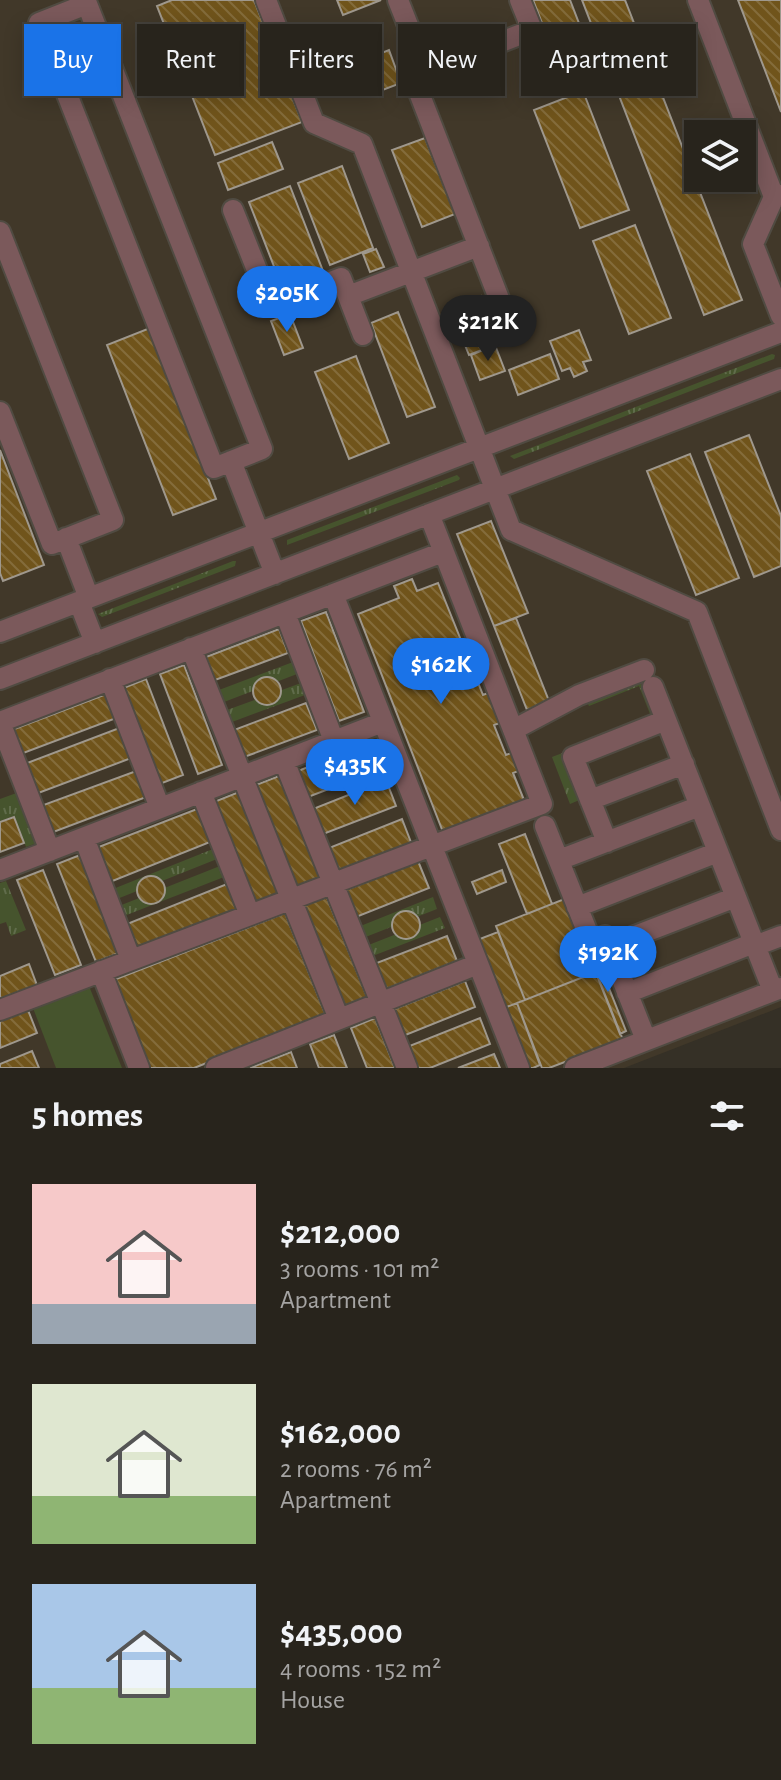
<!DOCTYPE html>
<meta charset="utf-8">
<style>
:root{--surface:#28241c;--page:#343029;--text:#f1f3f6;--muted:#a5a4a3;--line:#44413b;--accent:#1a73e8}
body{margin:0;font-family:"Alegreya Sans",sans-serif;background:var(--page);color:var(--text);height:100vh;display:flex;flex-direction:column;font-size:30px;white-space:nowrap}
*{box-sizing:border-box;margin:0}
p{font-size:26px;color:var(--muted)}
.icon{flex:none;width:44px;height:44px;fill:none;stroke:currentColor;stroke-width:2;stroke-linecap:round;stroke-linejoin:round}
.map{position:relative;height:1068px;overflow:hidden}
.drawer{display:flex;flex-direction:column;background:var(--surface);flex:1}
.drawer>*{flex:none}
.top-card{position:absolute;left:24px;top:24px;width:734px;height:72px;display:flex;gap:16px}
.fabs{position:absolute;left:684px;top:120px;display:grid;gap:16px}
.fabs a{display:grid;place-items:center;width:72px;height:72px;border-radius:0px;background:var(--surface);box-shadow:0 4px 20px #0003,0 0 0 2px var(--line);font-size:40px}
.price{position:absolute;translate:-50% -68px;padding:0 18px;border-radius:28px;background:var(--accent);color:#fff;font-size:26px;line-height:52px;filter:drop-shadow(0 2px 4px #0008)}
.price::after{content:'';position:absolute;left:50%;top:48px;width:24px;height:18px;margin-left:-12px;background:inherit;clip-path:polygon(0 0,100% 0,50% 100%)}
.price.active{background:#222;color:#fff}
ul{padding:0;list-style:none}
li{display:flex;align-items:center;gap:24px;height:200px;padding:0 32px}
li span{display:grid;place-items:center;flex:none;width:224px;height:160px;border-radius:0px;color:#555}
li>.icon{margin-inline-start:auto}
span .icon{width:96px;height:96px;fill:#fffc;stroke-width:1}
li b{font-size:34px}
h2{display:flex;justify-content:space-between;align-items:center;height:96px;padding:0 32px;font-size:34px}
.pill{padding:0 28px;border-radius:0px;background:var(--surface);box-shadow:0 4px 20px #0003,0 0 0 2px var(--line);font-size:28px;line-height:72px}
.pill.active{background:var(--accent);color:#fff}
.map>svg:first-child{display:block}
</style>
<div class="map">
<svg width="781" height="1068" viewBox="0 0 781 1068">
<defs>
<pattern id="grass-tufts" width="24" height="20" patternUnits="userSpaceOnUse" patternTransform="scale(2)"><rect width="24" height="20" fill="#46542d"/><path d="M3 7l-1-3M5 7V3M7 7l1-3M15 17l-1-3M17 17v-4M19 17l1-3" fill="none" stroke="#606c4b"/></pattern>
<pattern id="building-back-hatch" width="6" height="6" patternUnits="userSpaceOnUse" patternTransform="scale(2)"><rect width="6" height="6" fill="#70541b"/><path d="M-1 5l2 2M0 0l6 6M5-1l2 2" fill="none" stroke="#846c3b"/></pattern>
</defs>
<rect width="100%" height="100%" fill="#353026"/>
<path fill="#413829" fill-rule="evenodd" d="M0,0H781V1007L624,1068H0ZM698,134H742V178H698Z"/>
<path fill="url(#grass-tufts)" d="M772,354L775,355L774,359L514,459L510,456Z
M457,475L460,478L459,480L287,545V540Z
M233,561H236L235,566L102,617L98,614Z
M293,662L297,674L224,702L219,690Z
M638,682L645,687L658,720L567,755L584,798L570,804L552,757L652,719L639,686L589,706L587,702Z
M301,683L305,695L232,722L227,710Z
M22,791L37,843L26,847L14,816L0,821V799Z
M213,849L217,859L117,899L113,889Z
M220,866L224,877L124,916L119,906Z
M6,881L26,930L11,936L6,922L0,924V883Z
M433,897L437,909L363,938L358,927Z
M440,917L445,928L370,957L366,946Z"/>
<path fill="#46542d" d="M89,986L122,1068H56L33,1008Z"/>
<path fill="url(#building-back-hatch)" stroke="#9f988d" stroke-width="2" d="M172,0H254L302,122L215,155L157,6Z
M337,0H381L343,15Z
M533,0H570L592,57L560,69Z
M582,0H625L742,300L704,315Z
M738,0H781V112Z
M389,50L401,83L372,94L359,62Z
M583,91L629,210L580,228L534,110Z
M425,138L455,214L422,227L392,150Z
M272,142L283,169L228,190L218,163Z
M342,166L373,248L330,265L298,183Z
M290,186L323,271L282,287L249,202Z
M635,225L671,318L629,334L593,241Z
M376,249L384,267L370,272L363,254Z
M481,296L500,343L469,355L450,308Z
M398,312L435,407L407,417L371,323Z
M290,314L303,348L284,355L271,321Z
M150,328L216,499L173,515L107,345Z
M579,330L591,360L583,362L587,371L574,377L570,368L562,371L550,341Z
M495,345L505,371L480,380L471,355Z
M550,354L559,379L518,395L509,370Z
M356,356L389,443L349,459L315,372Z
M749,435L781,516V566L754,577L705,452Z
M0,450L44,565L3,581L0,573Z
M690,454L739,578L696,595L647,471Z
M491,521L528,613L494,626L457,534Z
M412,579L417,591L438,583L483,695L488,693L500,723L494,725L506,755L514,752L521,770L513,773L524,800L443,832L358,614L399,598L394,586Z
M326,612L364,712L339,721L301,621Z
M516,618L549,701L527,710L494,626Z
M279,629L288,653L215,680L206,657Z
M184,665L222,765L198,774L160,674Z
M253 691a14 14 0 1 1 28 0a14 14 0 1 1-28 0Z
M146,679L183,775L157,785L121,689Z
M109,693L119,717L18,755L9,731Z
M306,703L317,730L244,757L234,730Z
M122,727L134,757L33,795L22,765Z
M371,742L381,769L308,797L298,771Z
M139,770L149,796L48,834L38,807Z
M279,776L321,881L298,890L256,785Z
M386,780L396,806L323,834L313,809Z
M239,792L280,897L256,906L214,802Z
M197,809L210,842L110,882L96,848Z
M14,817L24,843L0,852V822Z
M402,819L412,845L339,873L329,848Z
M525,834L552,904L527,914L499,844Z
M80,855L119,953L96,962L57,864Z
M418,861L429,888L356,917L346,890Z
M43,870L81,965L55,975L17,880Z
M502,870L506,882L477,894L472,882Z
M137 890a14 14 0 1 1 28 0a14 14 0 1 1-28 0Z
M227,884L239,913L138,953L127,924Z
M325,893L367,997L344,1006L303,902Z
M567,898L596,972L525,1000L496,926Z
M392 925a14 14 0 1 1 28 0a14 14 0 1 1-28 0Z
M285,913L326,1016L194,1068H146L111,981Z
M498,932L525,1000L504,1008L477,940Z
M447,936L457,961L384,990L374,964Z
M595,953L626,1031L620,1034L589,955Z
M29,964L38,988L0,1003V976Z
M596,972L623,1040L549,1068H542L517,1003Z
M465,981L475,1007L403,1036L392,1010Z
M517,1003L540,1065L533,1068H528L504,1008Z
M28,1010L37,1033L0,1048V1021Z
M375,1018L395,1068H367L351,1028Z
M480,1018L490,1044L430,1068H416L407,1047Z
M334,1035L347,1068H319L310,1044Z
M32,1051L39,1068H0V1064Z
M291,1052L297,1068H250Z
M494,1054L500,1068H458Z"/>
<g fill="none" stroke-linecap="round" stroke-linejoin="round">
<g stroke="#504b42" stroke-width="24">
<path id="minor" d="M266,0L314,123L362,144L511,530L697,612L781,830
M398,0L426,71
M698,0L774,197L781,195
M87,4L262,449L214,468L39,23Z
M774,197L753,244L781,316
M233,210L271,305L341,278L363,335
M0,232L113,520L52,544L0,412
M348,296L479,246
M503,309L418,90L426,71L532,30L520,0
M231,461L275,574
M66,538L89,598
M333,594L519,1068
M79,602L95,643
M285,613L334,741
M0,632L781,332
M191,648L339,1019
M0,679L781,379
M110,679L160,808
M653,687L773,991
M0,722L443,552
M0,722L50,851
M513,730L579,695L644,670
M284,761L407,1068
M201,792L250,915
M590,800L684,764
M545,826L591,941L605,936L646,1040
M84,838L131,960
M607,842L573,757L666,720
M559,860L700,806
M0,870L383,722
M577,907L718,852
M609,946L736,897
M755,946L781,936
M101,971L139,1068
M627,993L754,943
M0,1010L542,804L429,514
M216,1068L478,964
M575,1068L781,988"/>
</g>
<use href="#minor" stroke="#7b595b" stroke-width="20"/>
</g>
</svg>
<div class="fabs">
<a><svg class="icon" aria-label="layers" viewBox="0 0 24 24"><path d="M12 4l9 5-9 5-9-5zM3 14l9 5 9-5"/></svg></a>
</div>
<b class="price" style="left:287px;top:334px">$205K</b>
<b class="price active" style="left:488px;top:363px">$212K</b>
<b class="price" style="left:441px;top:706px">$162K</b>
<b class="price" style="left:355px;top:807px">$435K</b>
<b class="price" style="left:608px;top:994px">$192K</b>
<div class="top-card">
<a class="pill active">Buy</a>
<a class="pill">Rent</a>
<a class="pill">Filters</a>
<a class="pill">New</a>
<a class="pill">Apartment</a>
</div>
</div>
<section class="drawer">
<h2>5 homes<svg class="icon" aria-label="filters" viewBox="0 0 24 24"><path d="M4 7h16M4 17h16"/><circle cx="9" cy="7" r="2"/><circle cx="15" cy="17" r="2"/></svg></h2>
<ul>
<li><span style="background:linear-gradient(#f6c9c9 75%,#9aa5b1 0)"><svg class="icon" aria-label="home" viewBox="0 0 24 24"><path d="M3 11l9-7 9 7M6 9v11h12V9"/></svg></span><div><b>$212,000</b><p>3 rooms · 101 m²</p><p>Apartment</p></div></li>
<li><span style="background:linear-gradient(#dfe7d0 70%,#8fb573 0)"><svg class="icon" aria-label="home" viewBox="0 0 24 24"><path d="M3 11l9-7 9 7M6 9v11h12V9"/></svg></span><div><b>$162,000</b><p>2 rooms · 76 m²</p><p>Apartment</p></div></li>
<li><span style="background:linear-gradient(#a9c7e8 65%,#8fb573 0)"><svg class="icon" aria-label="home" viewBox="0 0 24 24"><path d="M3 11l9-7 9 7M6 9v11h12V9"/></svg></span><div><b>$435,000</b><p>4 rooms · 152 m²</p><p>House</p></div></li>
</ul>
</section>
